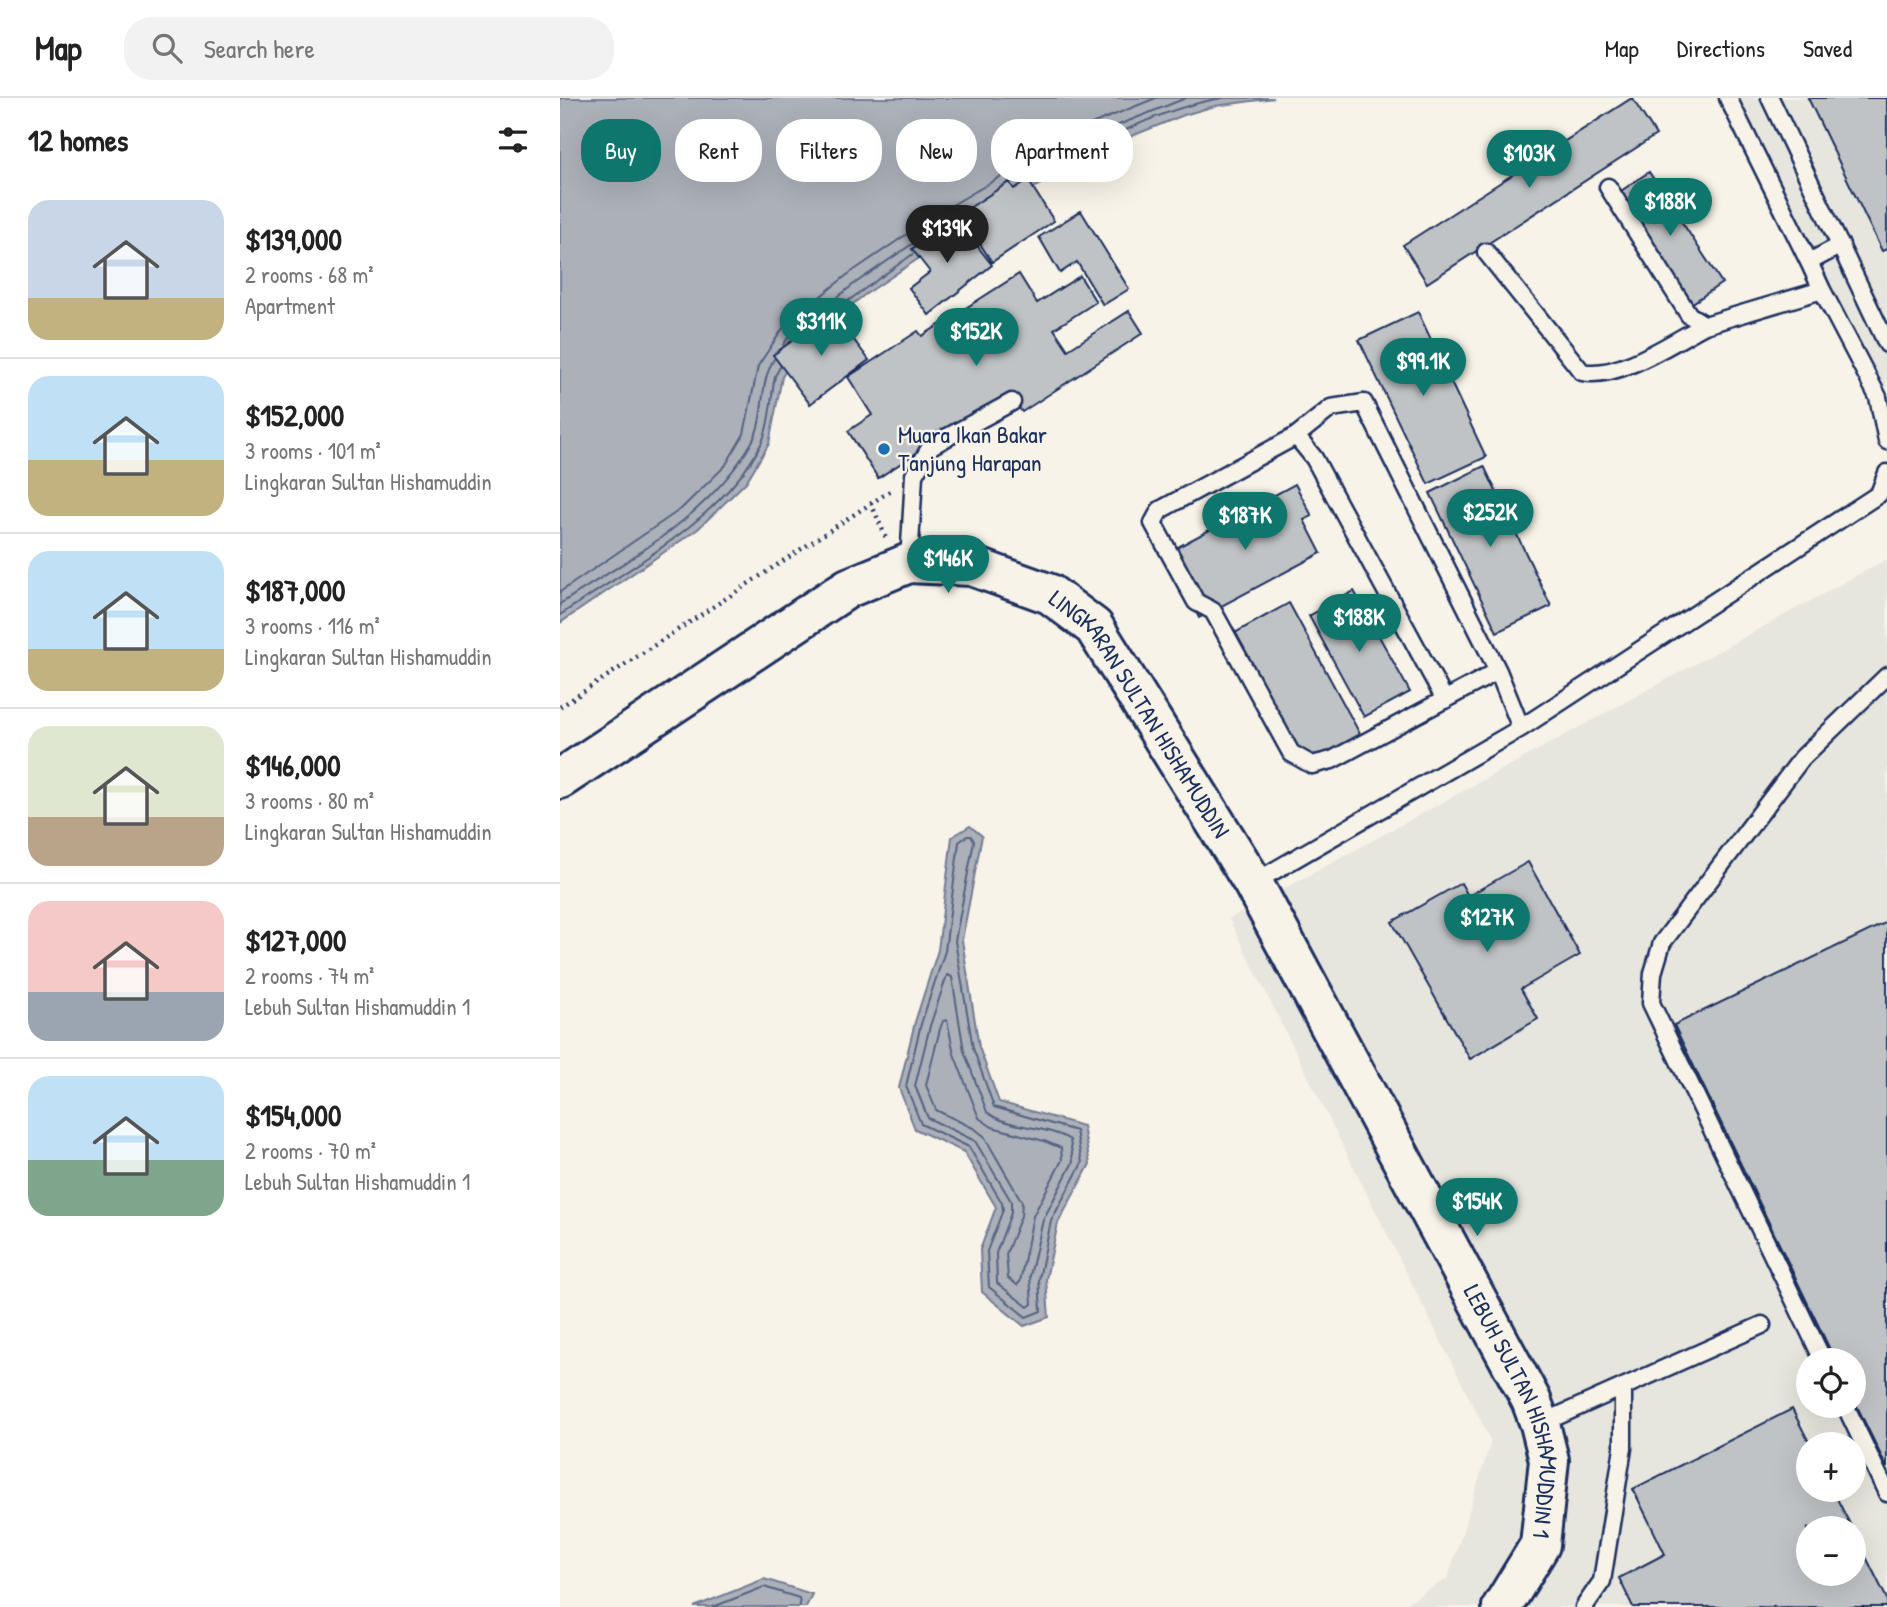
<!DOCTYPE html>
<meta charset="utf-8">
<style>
:root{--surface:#fff;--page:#f2f2f2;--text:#222;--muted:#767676;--line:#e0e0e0;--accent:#0f766e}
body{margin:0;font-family:"Patrick Hand",sans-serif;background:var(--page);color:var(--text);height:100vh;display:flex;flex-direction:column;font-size:26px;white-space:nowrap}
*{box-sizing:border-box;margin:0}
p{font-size:23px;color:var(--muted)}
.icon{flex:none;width:38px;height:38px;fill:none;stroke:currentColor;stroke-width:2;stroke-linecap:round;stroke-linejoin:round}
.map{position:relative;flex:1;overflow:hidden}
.panel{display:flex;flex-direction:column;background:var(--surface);width:560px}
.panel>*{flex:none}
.banner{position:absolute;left:21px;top:21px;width:665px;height:63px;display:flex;gap:14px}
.fabs{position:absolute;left:1236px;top:1250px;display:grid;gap:14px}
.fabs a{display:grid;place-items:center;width:70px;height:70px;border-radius:50%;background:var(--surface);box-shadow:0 7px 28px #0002;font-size:35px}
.price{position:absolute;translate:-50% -60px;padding:0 16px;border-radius:24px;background:var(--accent);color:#fff;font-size:23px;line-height:46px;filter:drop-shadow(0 2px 4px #0008)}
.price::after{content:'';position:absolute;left:50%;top:42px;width:21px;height:16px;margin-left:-10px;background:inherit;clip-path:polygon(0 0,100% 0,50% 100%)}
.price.active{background:#222;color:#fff}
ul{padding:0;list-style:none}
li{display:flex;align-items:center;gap:21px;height:175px;padding:0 28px}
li+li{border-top:2px solid var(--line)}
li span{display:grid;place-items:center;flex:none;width:196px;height:140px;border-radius:21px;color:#555}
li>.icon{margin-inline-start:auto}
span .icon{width:84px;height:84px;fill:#fffc;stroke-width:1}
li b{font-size:30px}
h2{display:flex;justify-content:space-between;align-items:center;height:84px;padding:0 28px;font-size:30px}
.tag{padding:0 24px;border-radius:28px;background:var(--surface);box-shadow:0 7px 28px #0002;font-size:24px;line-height:63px}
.tag.active{background:var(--accent);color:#fff}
header{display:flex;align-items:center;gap:42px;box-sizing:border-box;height:98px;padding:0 35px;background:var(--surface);border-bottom:2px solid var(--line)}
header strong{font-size:33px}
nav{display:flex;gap:38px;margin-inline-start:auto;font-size:24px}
.search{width:490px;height:63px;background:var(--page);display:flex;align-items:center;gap:18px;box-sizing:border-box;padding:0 24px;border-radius:28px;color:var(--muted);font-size:26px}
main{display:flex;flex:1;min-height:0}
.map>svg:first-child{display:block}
</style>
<header>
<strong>Map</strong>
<div class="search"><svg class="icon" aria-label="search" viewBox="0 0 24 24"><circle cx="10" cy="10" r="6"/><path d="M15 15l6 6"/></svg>Search here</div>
<nav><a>Map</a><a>Directions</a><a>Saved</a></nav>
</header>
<main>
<section class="panel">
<h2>12 homes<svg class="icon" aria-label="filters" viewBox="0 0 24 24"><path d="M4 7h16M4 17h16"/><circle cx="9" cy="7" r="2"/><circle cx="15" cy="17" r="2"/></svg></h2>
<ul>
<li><span style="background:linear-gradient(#c9d6e8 70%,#c2b280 0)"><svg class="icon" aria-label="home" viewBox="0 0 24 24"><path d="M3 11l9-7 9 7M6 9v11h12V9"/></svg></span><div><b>$139,000</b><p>2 rooms · 68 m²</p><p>Apartment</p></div></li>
<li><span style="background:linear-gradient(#bfe0f5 60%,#c2b280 0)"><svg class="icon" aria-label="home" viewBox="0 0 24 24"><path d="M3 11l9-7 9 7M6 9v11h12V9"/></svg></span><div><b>$152,000</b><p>3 rooms · 101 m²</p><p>Lingkaran Sultan Hishamuddin</p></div></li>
<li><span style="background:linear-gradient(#bfe0f5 70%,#c2b280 0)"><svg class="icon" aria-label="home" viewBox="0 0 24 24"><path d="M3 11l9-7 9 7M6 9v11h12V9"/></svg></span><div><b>$187,000</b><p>3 rooms · 116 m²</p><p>Lingkaran Sultan Hishamuddin</p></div></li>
<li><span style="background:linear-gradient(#dfe7d0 65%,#b9a48a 0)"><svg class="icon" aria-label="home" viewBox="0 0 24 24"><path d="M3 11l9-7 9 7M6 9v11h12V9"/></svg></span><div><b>$146,000</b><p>3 rooms · 80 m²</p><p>Lingkaran Sultan Hishamuddin</p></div></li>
<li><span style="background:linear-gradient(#f6c9c9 65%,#9aa5b1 0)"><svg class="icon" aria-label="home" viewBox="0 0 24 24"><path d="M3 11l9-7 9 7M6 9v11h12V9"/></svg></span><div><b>$127,000</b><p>2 rooms · 74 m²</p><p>Lebuh Sultan Hishamuddin 1</p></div></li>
<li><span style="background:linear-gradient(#bfe0f5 60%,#7fa58c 0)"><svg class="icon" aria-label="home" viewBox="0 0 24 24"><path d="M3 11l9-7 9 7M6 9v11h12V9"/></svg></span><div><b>$154,000</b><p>2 rooms · 70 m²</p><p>Lebuh Sultan Hishamuddin 1</p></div></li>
</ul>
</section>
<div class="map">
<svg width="1327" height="1509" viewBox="0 0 1327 1509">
<rect width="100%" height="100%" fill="#f7f3e8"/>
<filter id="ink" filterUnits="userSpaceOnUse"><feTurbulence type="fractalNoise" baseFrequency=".0143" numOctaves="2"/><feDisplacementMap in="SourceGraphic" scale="14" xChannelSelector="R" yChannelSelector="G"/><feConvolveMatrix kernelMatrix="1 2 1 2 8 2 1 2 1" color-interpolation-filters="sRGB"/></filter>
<g filter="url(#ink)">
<path fill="#e6e5de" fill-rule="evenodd" d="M1162,0H1327V340Z
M1327,461V1509H840L888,1480L931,1343L669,821ZM1248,1262H1293V1307H1248ZM1248,1346H1293V1391H1248ZM1248,1430H1293V1475H1248Z"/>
<path fill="#acb0b9" stroke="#727c95" stroke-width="2" d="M0,0H714L655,8L624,17L542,50L389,140L303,198L241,248L222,279L209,346L186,384L138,431L0,525Z
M410,728L422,738L402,842L419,949L439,1004L523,1028L530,1066L498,1125L486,1181L489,1219L464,1228L422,1194L420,1152L436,1109L404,1054L355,1031L339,990L355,924L378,852L392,739Z
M204,1481L252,1496L246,1509H134Z"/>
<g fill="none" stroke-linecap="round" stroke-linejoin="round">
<path stroke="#556382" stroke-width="2" d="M470,82C526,51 600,9 663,0
M451,84L536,36L626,0
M274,213L353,156
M223,247L231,236L294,186L381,126
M0,494L121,411L165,368L184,336L198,268L225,227L287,177L375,117L529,27L596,0
M0,506C69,461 150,418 192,344C206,320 198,287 214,261
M0,517C66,473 166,418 201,346C210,328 211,297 215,278L220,269
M407,738H411L414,743L395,843L413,950L434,1009L516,1033L522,1065L491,1123L479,1181L481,1213L466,1219L429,1189L427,1153L443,1112L442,1105L409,1049L361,1026L346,988L361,926L385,853L399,744Z
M387,877L392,879L404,953L427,1014C447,1031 487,1027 510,1042L513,1064L483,1122L470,1178L472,1206L468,1209L437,1185L436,1155L451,1115V1103L415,1043L368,1020L355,988L370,928Z
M387,922L394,956L419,1020L432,1029L484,1043L501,1050L502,1062L473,1118L460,1184L457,1187L448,1180L446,1156L461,1118L462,1104L424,1038L415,1031L376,1012L366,987L380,931L383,923Z
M153,1509L204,1489L239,1500L240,1509"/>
</g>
<path fill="#c0c3c5" stroke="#1b2f5e" stroke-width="2" d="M1072,0L1096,37L867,185L843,147Z
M1248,0H1327V151L1322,153Z
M1089,74L1162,185L1131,206L1058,95Z
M468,82L494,123L432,164L400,116L449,84L454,91Z
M521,113L569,191L543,207L517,164L500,175L479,139Z
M394,118L432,167L369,217L349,190L370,174L352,151Z
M459,176L477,205L520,178L536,204L494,231L508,252L569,213L583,235L462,314L449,295L318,380L288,333L312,317L288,279L358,233L362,238Z
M272,213L309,262L250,306L213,257Z
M858,214L926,359L868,386L799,242Z
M924,368L991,508L937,534L870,395Z
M735,386L752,418L744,422L761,455L639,520L605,456Z
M794,493L850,594L804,619L749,518Z
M729,505L806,647L751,677L675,535Z
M968,764L1020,857L961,891L978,921L910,961L832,824L901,785L908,798Z
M1327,824V1370L1293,1300V1262H1275L1114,927Z
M1232,1311L1250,1346H1248V1391H1272L1292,1430H1248V1475H1293V1433L1327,1501V1509H1073L1059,1480L1105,1456L1073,1391Z"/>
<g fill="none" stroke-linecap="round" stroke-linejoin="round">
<g stroke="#1b2f5e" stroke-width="21">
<path id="lane" d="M1168,0L1249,164L1281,147
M1210,0L1327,246
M1048,89L1129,217L1145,227L1262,192L1249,164
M926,154L1022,274C1059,282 1112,244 1145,227
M1262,192L1318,299L1327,343
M736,338L754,360L885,602
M349,465L354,377L371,348L452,304
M938,573L772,662L752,667L731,655L653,513L636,504L593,425L600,412L736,338L771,310L804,305L938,573L961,630
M693,785L961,630L1319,396L1327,375
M1263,1262L1091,905L1093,875L1102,845L1242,660L1327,578
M1285,1307L1327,1395
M980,1326L1202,1227
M1024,1509L1042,1483L1063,1350V1290"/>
</g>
<g stroke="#1b2f5e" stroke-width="44">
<g id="secondary">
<path id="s1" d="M0,681L288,490L349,465L412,468L490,496L534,529L693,785L971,1302L980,1326L989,1362L980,1447L942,1509"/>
</g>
</g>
<path stroke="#1b2f5e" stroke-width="4.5" stroke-dasharray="2 5" stroke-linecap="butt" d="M311,405L326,440
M0,609L333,391"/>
<use href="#lane" stroke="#f7f3e8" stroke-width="16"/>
<use href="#secondary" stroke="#f7f3e8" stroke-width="38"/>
</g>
</g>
<circle fill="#1f6fb2" stroke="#f7f3e8" stroke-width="2.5" cx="324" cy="351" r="7"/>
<g text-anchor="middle" stroke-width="5" stroke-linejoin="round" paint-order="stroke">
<g font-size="24" fill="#1b2f5e" stroke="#f7f3e8" text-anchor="start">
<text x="338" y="345">Muara Ikan Bakar<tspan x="338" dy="28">Tanjung Harapan</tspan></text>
</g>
<g font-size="24" fill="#1b2f5e" stroke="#f7f3e8">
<text dy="8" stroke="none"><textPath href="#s1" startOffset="709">LINGKARAN SULTAN HISHAMUDDIN</textPath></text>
<text dy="8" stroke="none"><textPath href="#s1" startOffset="1507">LEBUH SULTAN HISHAMUDDIN 1</textPath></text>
</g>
</g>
</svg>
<div class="fabs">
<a><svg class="icon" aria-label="locate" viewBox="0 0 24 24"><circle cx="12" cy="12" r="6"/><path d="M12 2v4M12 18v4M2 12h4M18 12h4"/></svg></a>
<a>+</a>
<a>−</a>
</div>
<b class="price" style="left:969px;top:92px">$103K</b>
<b class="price" style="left:1110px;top:140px">$188K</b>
<b class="price active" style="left:387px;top:167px">$139K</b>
<b class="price" style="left:261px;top:260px">$311K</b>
<b class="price" style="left:416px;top:270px">$152K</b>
<b class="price" style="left:863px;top:300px">$99.1K</b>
<b class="price" style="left:930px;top:451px">$252K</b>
<b class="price" style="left:685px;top:454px">$187K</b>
<b class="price" style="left:388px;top:497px">$146K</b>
<b class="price" style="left:799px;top:556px">$188K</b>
<b class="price" style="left:927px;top:856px">$127K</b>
<b class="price" style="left:917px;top:1140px">$154K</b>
<div class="banner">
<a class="tag active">Buy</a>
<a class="tag">Rent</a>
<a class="tag">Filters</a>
<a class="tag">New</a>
<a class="tag">Apartment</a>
</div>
</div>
</main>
